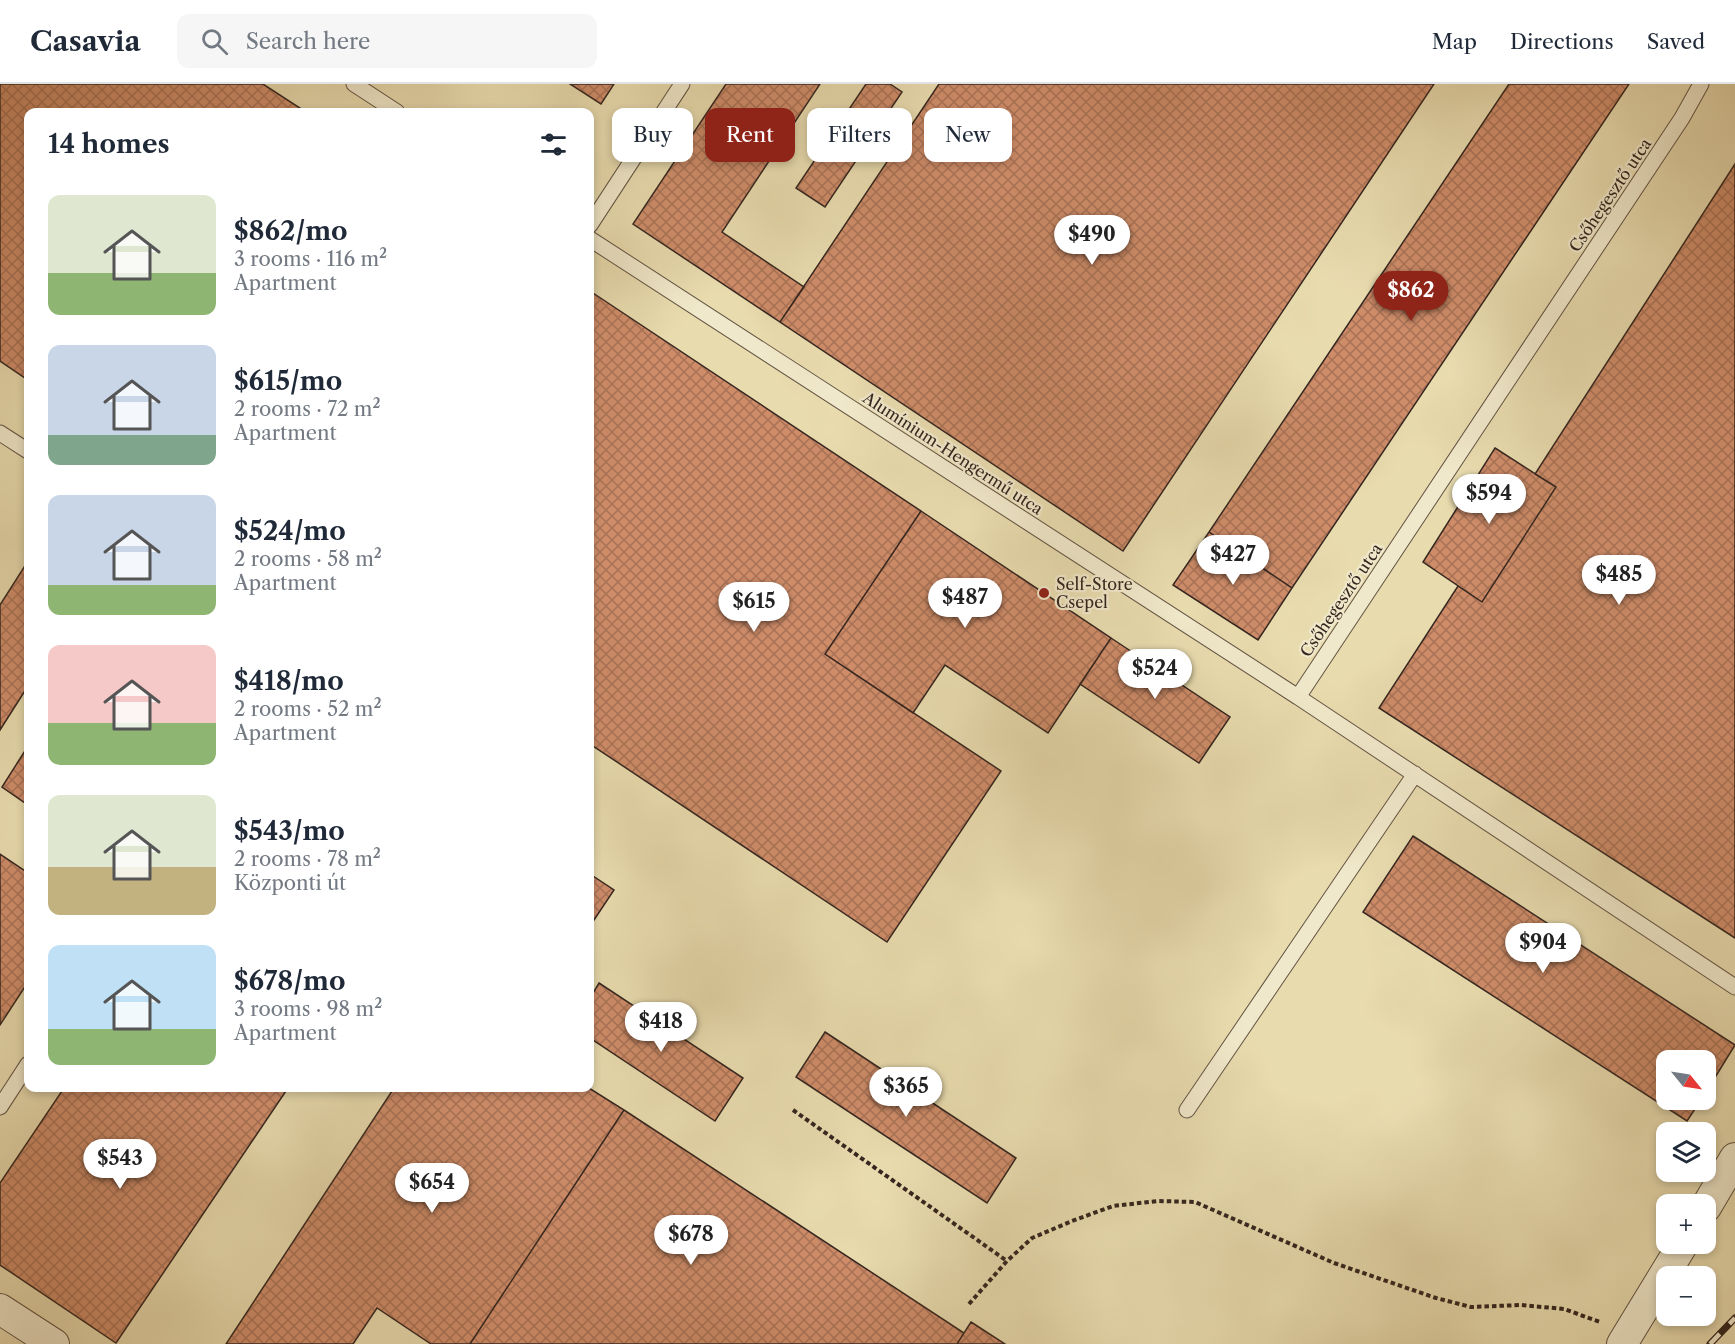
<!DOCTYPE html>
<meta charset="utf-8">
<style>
:root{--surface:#fff;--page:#f6f6f7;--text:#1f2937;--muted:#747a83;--line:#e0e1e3;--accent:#8f2418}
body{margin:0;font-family:"Libre Caslon Text",serif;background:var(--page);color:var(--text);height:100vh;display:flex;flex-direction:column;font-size:22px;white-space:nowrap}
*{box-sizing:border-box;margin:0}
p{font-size:20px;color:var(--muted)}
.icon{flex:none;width:33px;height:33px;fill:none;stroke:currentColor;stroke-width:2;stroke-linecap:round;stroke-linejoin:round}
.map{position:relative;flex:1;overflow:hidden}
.side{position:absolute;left:24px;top:24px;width:570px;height:984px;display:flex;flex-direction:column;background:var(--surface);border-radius:12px;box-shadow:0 3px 9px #0003}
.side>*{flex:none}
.banner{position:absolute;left:612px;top:24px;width:570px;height:54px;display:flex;gap:12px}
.needle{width:39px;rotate:120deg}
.controls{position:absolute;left:1656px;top:966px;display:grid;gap:12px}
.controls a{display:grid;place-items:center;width:60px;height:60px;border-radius:12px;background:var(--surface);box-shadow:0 3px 9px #0003;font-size:30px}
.price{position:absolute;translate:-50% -51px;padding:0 14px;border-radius:21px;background:#fff;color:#222;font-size:20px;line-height:39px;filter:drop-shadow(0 2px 3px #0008)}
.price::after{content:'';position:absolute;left:50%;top:36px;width:18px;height:14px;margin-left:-9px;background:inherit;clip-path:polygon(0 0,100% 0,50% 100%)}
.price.current{background:var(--accent);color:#fff}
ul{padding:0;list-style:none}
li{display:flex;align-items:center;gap:18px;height:150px;padding:0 24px}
li span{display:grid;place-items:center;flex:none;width:168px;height:120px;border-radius:12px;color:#555}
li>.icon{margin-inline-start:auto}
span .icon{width:72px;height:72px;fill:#fffc;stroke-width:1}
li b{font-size:26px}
h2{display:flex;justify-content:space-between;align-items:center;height:72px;padding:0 24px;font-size:26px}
.chip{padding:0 21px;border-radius:12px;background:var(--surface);box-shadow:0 3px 9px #0003;font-size:21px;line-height:54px}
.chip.current{background:var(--accent);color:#fff}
header{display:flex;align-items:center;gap:36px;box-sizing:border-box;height:84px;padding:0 30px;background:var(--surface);border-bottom:2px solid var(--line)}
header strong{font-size:28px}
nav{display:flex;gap:33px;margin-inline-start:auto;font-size:21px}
.search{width:420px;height:54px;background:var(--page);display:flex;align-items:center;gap:15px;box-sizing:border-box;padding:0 21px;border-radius:12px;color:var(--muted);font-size:22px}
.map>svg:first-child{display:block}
</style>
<header>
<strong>Casavia</strong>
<div class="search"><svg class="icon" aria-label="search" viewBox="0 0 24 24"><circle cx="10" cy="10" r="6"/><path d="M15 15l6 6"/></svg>Search here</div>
<nav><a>Map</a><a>Directions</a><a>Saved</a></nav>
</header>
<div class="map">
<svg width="1735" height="1260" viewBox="0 0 1735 1260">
<defs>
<pattern id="building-cross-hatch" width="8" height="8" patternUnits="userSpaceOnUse" patternTransform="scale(1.5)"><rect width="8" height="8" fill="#ce8c69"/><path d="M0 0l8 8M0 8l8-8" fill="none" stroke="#a87256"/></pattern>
</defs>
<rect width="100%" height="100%" fill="#e8dbae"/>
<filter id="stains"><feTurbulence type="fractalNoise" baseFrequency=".00333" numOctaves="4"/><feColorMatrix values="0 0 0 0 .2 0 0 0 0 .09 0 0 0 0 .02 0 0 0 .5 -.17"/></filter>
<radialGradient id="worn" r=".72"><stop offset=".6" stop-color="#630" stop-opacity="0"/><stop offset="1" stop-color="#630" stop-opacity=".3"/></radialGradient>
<path fill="url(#building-cross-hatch)" stroke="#35261f" stroke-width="1.5" d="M0,0H263L306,28H28V296L0,277Z
M570,0H614L601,20Z
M726,0H820L722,148L804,203L780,238L633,140Z
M866,0H890L902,8L825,123L796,104Z
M939,0H1434L1123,467L780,238Z
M1509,0H1629L1292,504L1209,448Z
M1735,80V854L1379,624L1458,502L1482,518L1556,403L1535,390Z
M590,207L921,427L825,570L1001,687L887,858L590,660Z
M1495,364L1556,403L1482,518L1423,478Z
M921,427L1111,554L1048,649L945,581L913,629L825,570Z
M1209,448L1292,504L1258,556L1173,501Z
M28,477V602L0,646V521Z
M1111,554L1230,633L1199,679L1080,600Z
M28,662V721L2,703Z
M1413,752L1735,961L1706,1008V976H1666V1016H1701L1687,1037L1363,828Z
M0,770L28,789V898L0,941Z
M590,790L614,806L590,842Z
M599,899L743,994L715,1037L590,954V914Z
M825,948L1016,1074L987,1119L796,993Z
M64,1004H288L116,1259L0,1181V1099Z
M394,1004H589L624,1026L470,1260H431L377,1224L353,1260H226Z
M624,1026L964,1249L957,1260H470Z
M971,1238L1005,1260H957Z"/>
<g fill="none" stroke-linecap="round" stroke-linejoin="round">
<g stroke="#625343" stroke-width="17">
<path id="service" d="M354,0L397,28
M1701,0L1682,34L1298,613L1735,903
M590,141L682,0
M590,155L1298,613
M0,349L28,367
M0,1023L28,980
M1187,1026L1415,690"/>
</g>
<g stroke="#625343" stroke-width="32">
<path id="minor" d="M1706,1123L1735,1074
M0,1225L54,1260
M1622,1260L1683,1160"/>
</g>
<path stroke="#35261f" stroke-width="4" stroke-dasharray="4.5 3" stroke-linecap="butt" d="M793,1026L1007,1177
M969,1220L1007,1177L1032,1154L1072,1137L1113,1122L1158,1117L1195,1118L1334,1179L1436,1214L1471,1223L1521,1221L1564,1225L1600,1238"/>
<use href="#service" stroke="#f0e8ca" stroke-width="15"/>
<use href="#minor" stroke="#f0e8ca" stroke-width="30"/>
<g stroke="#35261f" stroke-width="7">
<path id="rail" d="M1710,1260L1735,1234"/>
</g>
<use href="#rail" stroke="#f0e8ca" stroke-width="4.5" stroke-dasharray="14" stroke-linecap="butt"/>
</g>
<circle fill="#8f2418" stroke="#f0e8ca" stroke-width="2" cx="1044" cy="509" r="6"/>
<g text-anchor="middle" stroke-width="4.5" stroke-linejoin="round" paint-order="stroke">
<g font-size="16" fill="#35261f" stroke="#f0e8ca">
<text transform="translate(1610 111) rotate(-56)" y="6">Csőhegesztő utca</text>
<text transform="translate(953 369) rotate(33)" y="6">Alumínium-Hengermű utca</text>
<text transform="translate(1341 516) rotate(-56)" y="6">Csőhegesztő utca</text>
</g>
<g font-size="16" fill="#35261f" stroke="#f0e8ca" text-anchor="start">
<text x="1056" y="506">Self-Store<tspan x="1056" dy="18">Csepel</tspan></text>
</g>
</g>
<rect width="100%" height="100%" filter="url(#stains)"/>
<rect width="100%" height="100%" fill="url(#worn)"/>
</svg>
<div class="controls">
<a><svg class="needle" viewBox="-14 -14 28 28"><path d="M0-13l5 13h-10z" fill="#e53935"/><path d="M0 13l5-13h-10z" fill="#747a83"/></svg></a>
<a><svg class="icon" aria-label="layers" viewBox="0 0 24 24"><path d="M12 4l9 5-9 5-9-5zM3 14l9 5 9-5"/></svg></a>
<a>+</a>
<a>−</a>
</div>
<b class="price" style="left:1092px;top:182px">$490</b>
<b class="price current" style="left:1411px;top:238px">$862</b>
<b class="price" style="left:1489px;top:441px">$594</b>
<b class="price" style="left:1233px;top:502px">$427</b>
<b class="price" style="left:1619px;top:522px">$485</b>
<b class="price" style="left:965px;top:545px">$487</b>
<b class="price" style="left:754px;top:549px">$615</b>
<b class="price" style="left:1155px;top:616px">$524</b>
<b class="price" style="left:1543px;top:890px">$904</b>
<b class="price" style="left:661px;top:969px">$418</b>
<b class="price" style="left:906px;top:1034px">$365</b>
<b class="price" style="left:120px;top:1106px">$543</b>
<b class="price" style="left:432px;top:1130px">$654</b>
<b class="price" style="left:691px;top:1182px">$678</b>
<div class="banner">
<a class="chip">Buy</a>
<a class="chip current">Rent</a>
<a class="chip">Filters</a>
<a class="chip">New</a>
</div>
<section class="side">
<h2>14 homes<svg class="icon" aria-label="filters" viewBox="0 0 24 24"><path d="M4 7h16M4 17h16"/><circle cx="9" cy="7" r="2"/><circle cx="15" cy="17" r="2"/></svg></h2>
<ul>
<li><span style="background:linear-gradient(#dfe7d0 65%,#8fb573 0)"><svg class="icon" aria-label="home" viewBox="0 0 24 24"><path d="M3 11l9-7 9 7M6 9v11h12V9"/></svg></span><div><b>$862/mo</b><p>3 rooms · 116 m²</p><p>Apartment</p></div></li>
<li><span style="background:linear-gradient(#c9d6e8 75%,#7fa58c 0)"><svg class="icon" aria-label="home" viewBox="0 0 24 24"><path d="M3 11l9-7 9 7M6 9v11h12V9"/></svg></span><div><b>$615/mo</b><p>2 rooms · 72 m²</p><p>Apartment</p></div></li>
<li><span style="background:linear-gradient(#c9d6e8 75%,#8fb573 0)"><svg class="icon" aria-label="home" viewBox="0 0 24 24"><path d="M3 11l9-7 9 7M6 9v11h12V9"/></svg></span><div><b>$524/mo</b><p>2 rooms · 58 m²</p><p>Apartment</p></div></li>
<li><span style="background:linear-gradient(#f6c9c9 65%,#8fb573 0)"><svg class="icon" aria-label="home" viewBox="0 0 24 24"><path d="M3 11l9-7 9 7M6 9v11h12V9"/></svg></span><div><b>$418/mo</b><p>2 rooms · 52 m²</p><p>Apartment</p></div></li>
<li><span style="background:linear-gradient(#dfe7d0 60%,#c2b280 0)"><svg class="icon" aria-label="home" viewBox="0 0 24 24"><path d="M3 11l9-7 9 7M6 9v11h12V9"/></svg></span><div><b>$543/mo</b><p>2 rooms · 78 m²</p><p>Központi út</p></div></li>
<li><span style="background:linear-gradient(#bfe0f5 70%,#8fb573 0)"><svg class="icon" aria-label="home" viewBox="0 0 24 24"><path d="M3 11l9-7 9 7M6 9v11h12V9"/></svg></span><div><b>$678/mo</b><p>3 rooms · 98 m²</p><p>Apartment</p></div></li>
</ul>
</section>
</div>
